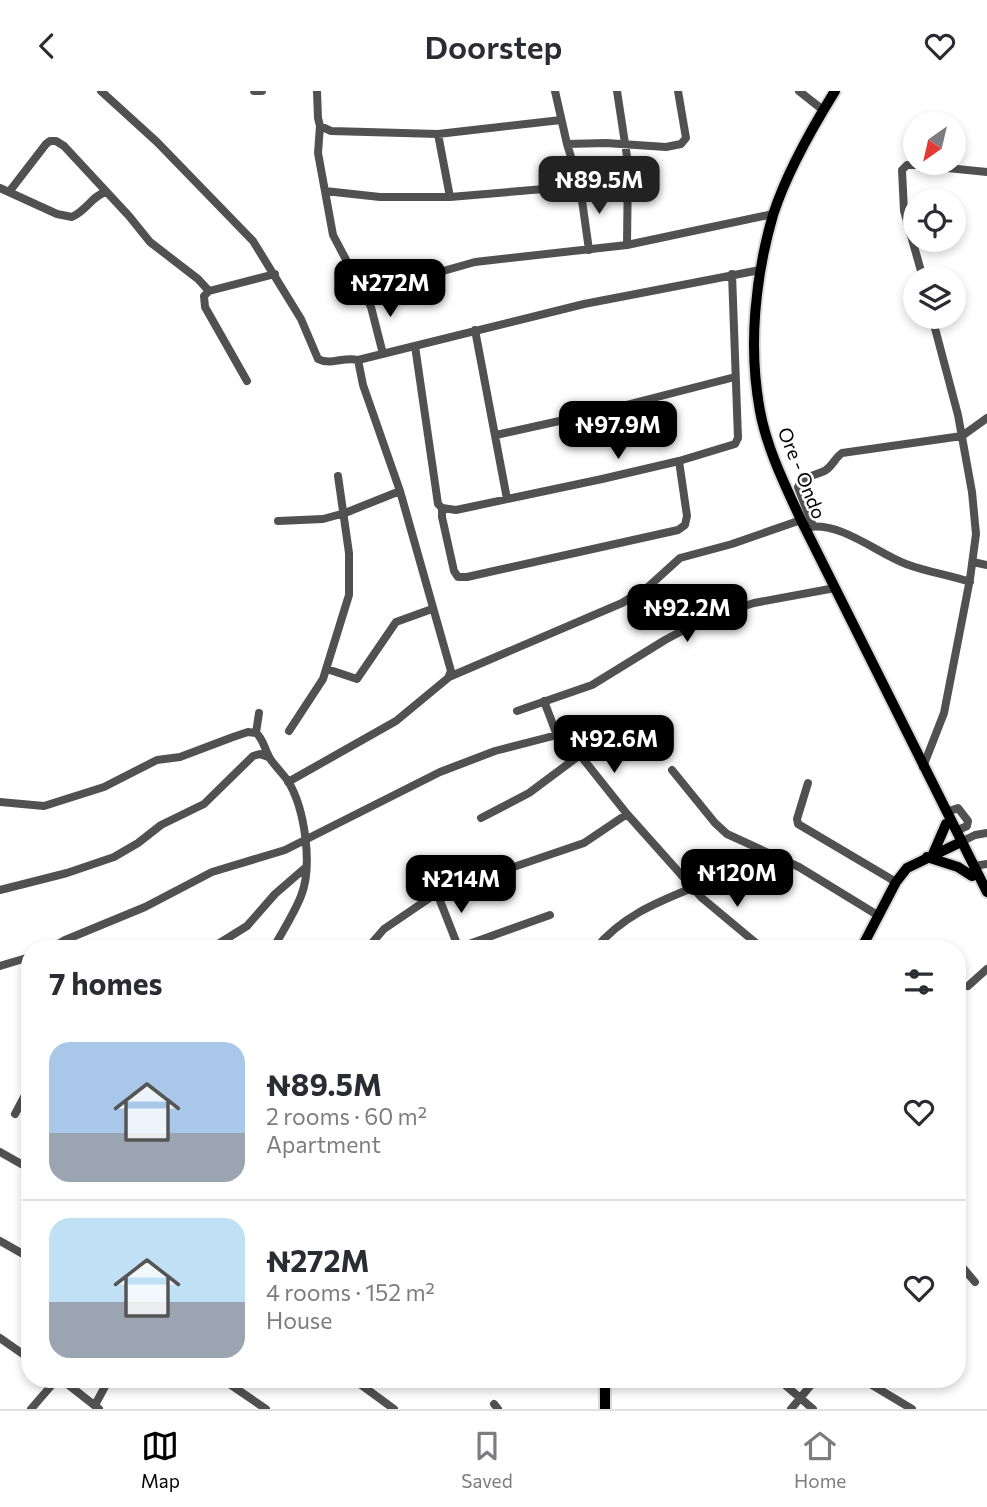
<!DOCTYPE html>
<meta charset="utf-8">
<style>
:root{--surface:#fff;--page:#f7f7f7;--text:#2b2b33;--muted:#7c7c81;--line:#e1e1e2;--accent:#000}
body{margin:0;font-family:Commissioner,sans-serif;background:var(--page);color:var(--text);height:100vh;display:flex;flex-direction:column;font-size:26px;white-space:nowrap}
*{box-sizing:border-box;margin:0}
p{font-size:23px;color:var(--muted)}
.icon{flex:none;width:38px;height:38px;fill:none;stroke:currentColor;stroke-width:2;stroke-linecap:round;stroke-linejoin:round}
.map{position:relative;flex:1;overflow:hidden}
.panel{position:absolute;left:21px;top:849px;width:945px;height:448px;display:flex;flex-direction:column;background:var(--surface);border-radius:28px;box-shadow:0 4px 10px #0003}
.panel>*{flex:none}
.needle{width:46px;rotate:214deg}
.buttons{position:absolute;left:903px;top:21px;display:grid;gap:14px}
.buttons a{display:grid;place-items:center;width:63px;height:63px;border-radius:50%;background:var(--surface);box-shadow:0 4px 10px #0003;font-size:35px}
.price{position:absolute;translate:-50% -60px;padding:0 16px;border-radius:14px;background:var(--accent);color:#fff;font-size:23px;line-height:46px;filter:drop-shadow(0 2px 4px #0008)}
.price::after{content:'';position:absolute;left:50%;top:42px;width:21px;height:16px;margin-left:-10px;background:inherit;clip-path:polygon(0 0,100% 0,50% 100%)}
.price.selected{background:#222;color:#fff}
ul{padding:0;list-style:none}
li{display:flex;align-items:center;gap:21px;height:175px;padding:0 28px}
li+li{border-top:2px solid var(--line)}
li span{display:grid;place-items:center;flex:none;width:196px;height:140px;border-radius:21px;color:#555}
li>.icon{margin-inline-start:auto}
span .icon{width:84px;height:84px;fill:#fffc;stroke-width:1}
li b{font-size:30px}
h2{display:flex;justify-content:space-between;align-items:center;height:84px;padding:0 28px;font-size:30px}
header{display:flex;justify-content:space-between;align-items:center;height:91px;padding:0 28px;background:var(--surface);font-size:32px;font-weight:600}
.tab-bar{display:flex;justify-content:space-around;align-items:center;height:98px;border-top:2px solid var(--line);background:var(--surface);font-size:19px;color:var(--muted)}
.tab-bar a{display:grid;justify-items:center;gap:4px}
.tab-bar .selected{color:var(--accent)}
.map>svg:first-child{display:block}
</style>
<header><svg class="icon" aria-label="back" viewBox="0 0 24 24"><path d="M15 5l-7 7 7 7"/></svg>Doorstep<svg class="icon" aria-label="heart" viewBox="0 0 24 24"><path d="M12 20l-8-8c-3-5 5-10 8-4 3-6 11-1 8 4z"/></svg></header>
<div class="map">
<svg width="987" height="1318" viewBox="0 0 987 1318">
<rect width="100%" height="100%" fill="#fff"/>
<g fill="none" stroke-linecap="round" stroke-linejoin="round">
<g stroke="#dbdbdb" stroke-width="14">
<path id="major" d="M835,0C812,37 786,83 773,124C755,186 748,256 760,320C767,358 785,394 801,429L987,801
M933,763L946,733
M927,766L958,776L972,785
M861,858L896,791L907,777L961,751
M605,1288V1318"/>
</g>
<path stroke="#515151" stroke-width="8" d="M101,0L157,51L253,150L301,228L318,268C331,275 344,265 358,269L363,294L400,400L451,580L448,587L396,630L288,691
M254,0H262
M317,0L318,27L320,35L331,40L438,43L561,29
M555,0L567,53L580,95L589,159
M617,0L628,72L627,154
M799,0L823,19
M320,35L318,62L333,144L371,216L383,263
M438,43L450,106
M567,53L606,52L666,56L681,53L686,47L678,0
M0,97L57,123L72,126C87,119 93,104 106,101
M325,100L380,106H450L580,95
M9,101L46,53L50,50H56L64,55L129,125L150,151L198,188L209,200
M923,187L904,120L902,79L907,74H918L987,81
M365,202L475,171L627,154L773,123
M475,239L507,408
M415,255L438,413L442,417V426L454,480L458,486H467L678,439L685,434L687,425L679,370
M358,269L584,213L760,179
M247,290L205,216L204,205L209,200L275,183
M496,344L591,323L735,286
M442,417L456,419L602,388L679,370L735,353L738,347L732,183
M278,430L323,428L345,422L400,400
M813,435L798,396C803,384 816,385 826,379C833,374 835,367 842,362L962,345L987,327
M809,436C841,431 877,462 906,473C927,481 949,484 970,491
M973,471L987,474
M327,578L357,588L396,531L432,518
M449,586L622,512L648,496L680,467L732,453L801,429
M544,610L557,644
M517,620L592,594L665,549L706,527L754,512L835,497
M289,640L323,588L349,504V462L338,385
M256,642C264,648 265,661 271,669C276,676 283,683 288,690C305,718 313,775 301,805C294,823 282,841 273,858
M256,642L259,622
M923,676L944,622L970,488L976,443L972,401L958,324L932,226
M672,679L715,732L727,743L799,776L879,825
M808,692L797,728L798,733L896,791
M0,711L44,715L104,696L157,669L180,666L233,646L248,641L256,642
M947,721L958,717L968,730L967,735L956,740
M481,727L529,702L580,664
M961,751L975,744L987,742
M974,775L987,773
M0,799L67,782L114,766L138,752L161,734L204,713L253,665L260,663L268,666
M437,802L459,858
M458,857L550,824
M50,858L65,849L145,816L212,781L285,759L440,681L495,660L557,644L572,654L627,723L702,807L763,858
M210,858L247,835L275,803L305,777
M370,858L371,853L384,838L437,802L584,752L627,723
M595,858C621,826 655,812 692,797
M0,875L30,866
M968,895L987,878
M15,1023L30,995
M0,1061L30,1078
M0,1150L30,1167
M957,1170L975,1191
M0,1247L30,1268
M61,1288L99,1318
M222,1288L266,1318
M353,1288L394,1318
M778,1288L813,1318
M862,1288L912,1318
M494,1313L498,1318
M95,1314L109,1288
M31,1318L57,1288
M791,1318L816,1288"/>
<use href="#major" stroke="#000" stroke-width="10"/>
</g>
<g text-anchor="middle" stroke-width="5" stroke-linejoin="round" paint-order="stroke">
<g font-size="19" fill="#000" stroke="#fff">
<text transform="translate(802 382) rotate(68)" y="7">Ore - Ondo</text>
</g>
</g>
</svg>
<div class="buttons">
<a><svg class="needle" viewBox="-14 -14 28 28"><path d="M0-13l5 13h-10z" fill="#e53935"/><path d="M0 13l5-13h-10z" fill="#7c7c81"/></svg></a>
<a><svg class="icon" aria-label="locate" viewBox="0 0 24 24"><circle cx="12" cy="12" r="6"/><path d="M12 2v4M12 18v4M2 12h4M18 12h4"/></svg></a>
<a><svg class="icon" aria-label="layers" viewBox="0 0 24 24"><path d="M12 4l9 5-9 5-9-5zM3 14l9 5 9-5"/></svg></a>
</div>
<b class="price selected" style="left:599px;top:125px">₦89.5M</b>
<b class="price" style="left:390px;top:228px">₦272M</b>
<b class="price" style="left:618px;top:370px">₦97.9M</b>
<b class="price" style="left:687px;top:553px">₦92.2M</b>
<b class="price" style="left:614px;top:684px">₦92.6M</b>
<b class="price" style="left:737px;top:818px">₦120M</b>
<b class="price" style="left:461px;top:824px">₦214M</b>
<section class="panel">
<h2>7 homes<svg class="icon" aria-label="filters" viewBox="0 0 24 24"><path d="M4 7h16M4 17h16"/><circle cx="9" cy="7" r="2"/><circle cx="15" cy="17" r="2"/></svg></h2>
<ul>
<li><span style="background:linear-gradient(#a9c7e8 65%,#9aa5b1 0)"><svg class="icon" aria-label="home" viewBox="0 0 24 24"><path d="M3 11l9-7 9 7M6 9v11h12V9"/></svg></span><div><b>₦89.5M</b><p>2 rooms · 60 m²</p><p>Apartment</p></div><svg class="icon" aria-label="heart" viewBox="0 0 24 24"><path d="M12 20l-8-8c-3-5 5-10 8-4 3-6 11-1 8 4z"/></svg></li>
<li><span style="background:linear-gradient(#bfe0f5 60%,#9aa5b1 0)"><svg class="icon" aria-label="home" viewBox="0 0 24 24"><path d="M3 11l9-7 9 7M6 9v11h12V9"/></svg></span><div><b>₦272M</b><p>4 rooms · 152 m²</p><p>House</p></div><svg class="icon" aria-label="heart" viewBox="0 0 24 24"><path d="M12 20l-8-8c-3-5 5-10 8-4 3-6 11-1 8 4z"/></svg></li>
</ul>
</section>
</div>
<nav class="tab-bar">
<a class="selected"><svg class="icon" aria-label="map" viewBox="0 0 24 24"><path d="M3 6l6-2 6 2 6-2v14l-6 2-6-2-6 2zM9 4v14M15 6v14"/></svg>Map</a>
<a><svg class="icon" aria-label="saved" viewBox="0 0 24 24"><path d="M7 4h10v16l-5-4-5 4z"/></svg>Saved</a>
<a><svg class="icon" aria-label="home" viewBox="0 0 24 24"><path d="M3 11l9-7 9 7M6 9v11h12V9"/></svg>Home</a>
</nav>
